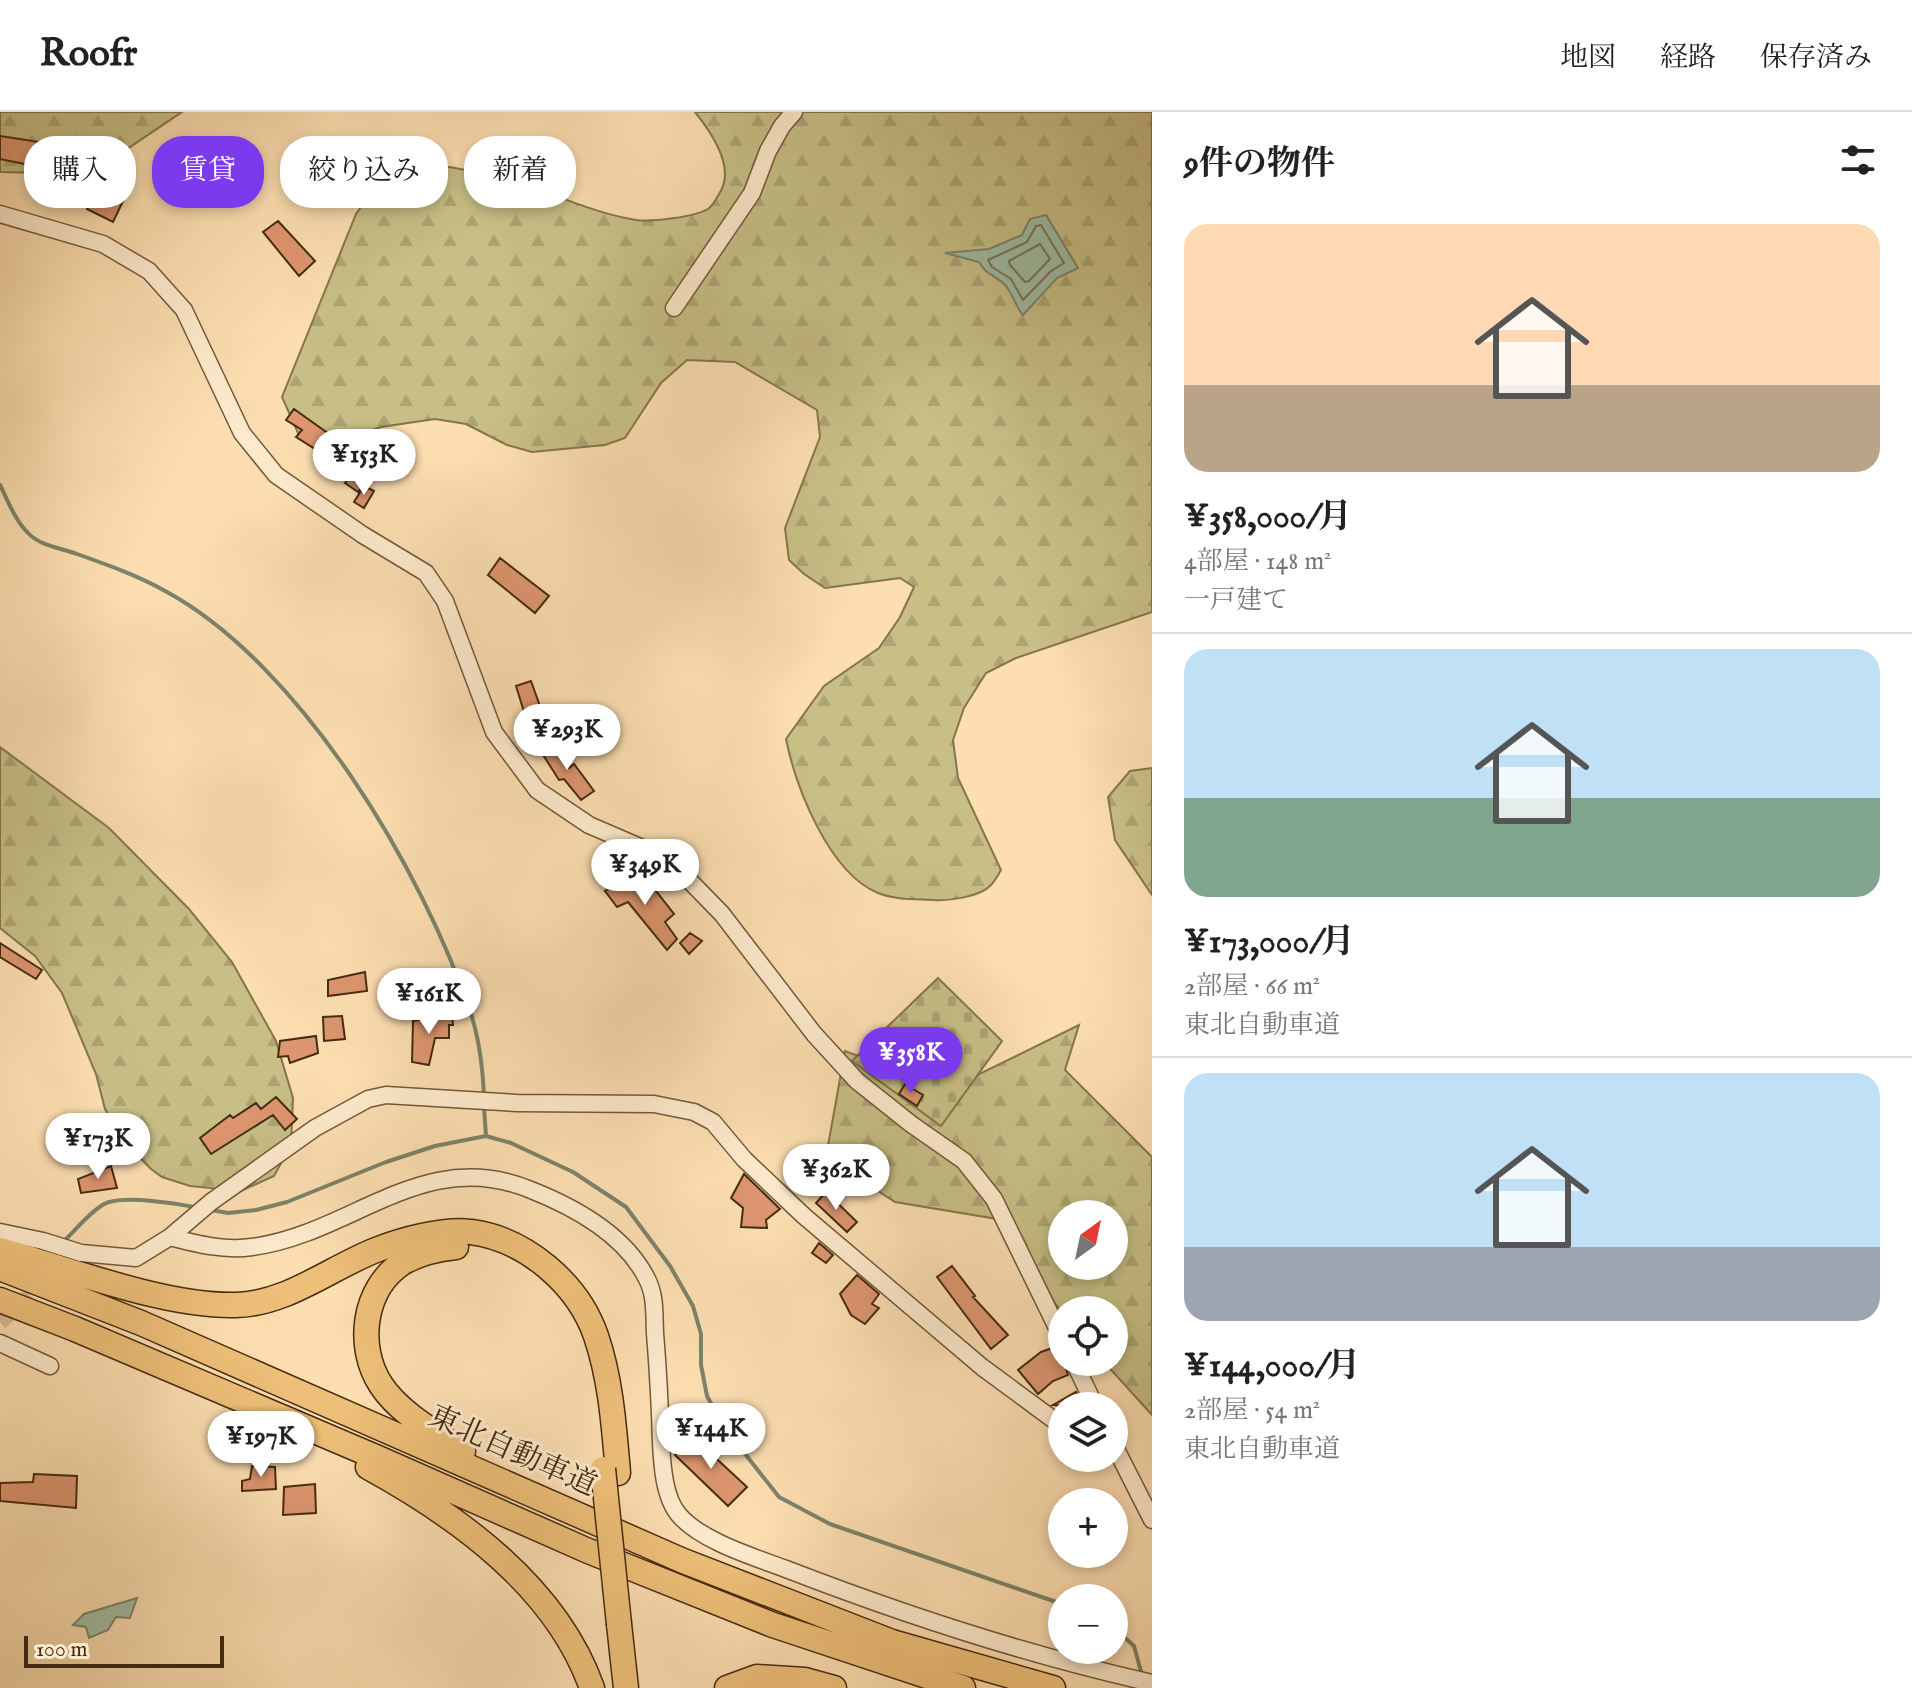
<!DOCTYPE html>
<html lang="ja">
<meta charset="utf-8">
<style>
:root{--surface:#fff;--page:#f2f2f2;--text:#222;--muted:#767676;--line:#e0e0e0;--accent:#7c3aed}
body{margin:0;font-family:"IM FELL English","Noto Serif JP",serif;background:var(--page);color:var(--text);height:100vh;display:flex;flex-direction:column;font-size:30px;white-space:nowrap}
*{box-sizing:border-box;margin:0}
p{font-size:26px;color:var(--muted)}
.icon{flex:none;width:44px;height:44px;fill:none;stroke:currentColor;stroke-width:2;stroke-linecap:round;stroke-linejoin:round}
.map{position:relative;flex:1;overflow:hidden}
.panel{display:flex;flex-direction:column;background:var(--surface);width:760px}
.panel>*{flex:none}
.banner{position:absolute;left:24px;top:24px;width:760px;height:72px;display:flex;gap:16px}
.needle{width:52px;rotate:33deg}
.controls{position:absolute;left:1048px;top:1088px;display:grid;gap:16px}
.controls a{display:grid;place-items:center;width:80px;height:80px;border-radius:50%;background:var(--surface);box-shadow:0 4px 12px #0003;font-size:40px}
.scale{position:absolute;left:24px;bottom:20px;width:200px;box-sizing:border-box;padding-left:8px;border:4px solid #452b10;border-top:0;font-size:22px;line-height:28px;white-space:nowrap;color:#452b10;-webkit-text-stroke:6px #fdeacc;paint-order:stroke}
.price{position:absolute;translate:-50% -68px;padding:0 18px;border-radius:28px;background:#fff;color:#222;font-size:26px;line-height:52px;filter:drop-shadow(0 2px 4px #0008)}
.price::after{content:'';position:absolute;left:50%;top:48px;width:24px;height:18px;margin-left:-12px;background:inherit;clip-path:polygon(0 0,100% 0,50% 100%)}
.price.on{background:var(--accent);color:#fff}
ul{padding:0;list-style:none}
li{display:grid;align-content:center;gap:16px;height:424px;padding:0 32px}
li+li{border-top:2px solid var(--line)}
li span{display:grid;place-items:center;height:248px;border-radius:24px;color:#555}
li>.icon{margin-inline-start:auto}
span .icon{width:144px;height:144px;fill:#fffc;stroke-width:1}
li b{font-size:34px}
h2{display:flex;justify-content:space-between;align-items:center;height:96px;padding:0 32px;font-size:34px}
.pill{padding:0 28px;border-radius:32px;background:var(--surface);box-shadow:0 4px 12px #0003;font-size:28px;line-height:72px}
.pill.on{background:var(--accent);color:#fff}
header{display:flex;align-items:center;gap:48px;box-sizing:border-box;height:112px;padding:0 40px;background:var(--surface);border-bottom:2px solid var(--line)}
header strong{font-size:38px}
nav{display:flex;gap:44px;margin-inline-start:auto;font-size:28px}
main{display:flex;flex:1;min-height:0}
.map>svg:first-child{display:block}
</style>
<header>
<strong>Roofr</strong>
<nav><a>地図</a><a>経路</a><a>保存済み</a></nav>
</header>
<main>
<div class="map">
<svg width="1152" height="1576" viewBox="0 0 1152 1576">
<defs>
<pattern id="forest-firs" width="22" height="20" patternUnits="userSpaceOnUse" patternTransform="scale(2)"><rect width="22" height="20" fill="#c7bf86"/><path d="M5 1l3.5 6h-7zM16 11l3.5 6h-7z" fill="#aca473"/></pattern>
<pattern id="cemetery-stones" width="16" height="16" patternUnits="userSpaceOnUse" patternTransform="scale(2)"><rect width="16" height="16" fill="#c7bf86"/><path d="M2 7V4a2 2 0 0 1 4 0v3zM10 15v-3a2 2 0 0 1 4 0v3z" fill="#aca473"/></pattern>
</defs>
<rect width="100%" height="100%" fill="#fcdeb1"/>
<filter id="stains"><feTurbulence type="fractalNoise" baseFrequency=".0025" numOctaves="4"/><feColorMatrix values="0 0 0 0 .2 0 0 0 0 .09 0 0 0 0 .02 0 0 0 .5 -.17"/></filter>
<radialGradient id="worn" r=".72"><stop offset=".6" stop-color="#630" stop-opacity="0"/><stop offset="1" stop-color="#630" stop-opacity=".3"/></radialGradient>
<path fill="url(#forest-firs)" stroke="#86754b" stroke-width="2" fill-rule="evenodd" d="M0,0H182L127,37L43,61L0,60Z
M695,0H1152V500L1016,546L986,561L964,596L953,628L958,666L1001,758C998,763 995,769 991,773C980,785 949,789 933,788C916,787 895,788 878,781C829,761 796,676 786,627L824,574L879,536L900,505L914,475L900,466L825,476L804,462L789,448L785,416L820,325L817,298L735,250L687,248L661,271L625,326L605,333L532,340L507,333L466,312L435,307L381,315L330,332L298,321L282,285L356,102C375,73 394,59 429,54C439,53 450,55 460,57C521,63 575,98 636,108C652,110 694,105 708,97C713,94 716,87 719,82C736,57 712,21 695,0Z
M0,635L109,716L189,797L232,850L276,929L293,986L291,1033L274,1064L241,1079L190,1074L162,1065L151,1057L127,1033L105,997L96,962L62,881L35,844L0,816Z
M1152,656V783L1115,728L1108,685L1130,659Z
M1079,913L1065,958L1152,1045V1303L1104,1250H1114V1198H1062V1201L997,1107L895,1090L826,1045L845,939L949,977ZM1062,1102H1114V1154H1062Z"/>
<path fill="url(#cemetery-stones)" stroke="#86754b" stroke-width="2" d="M938,866L1002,929L941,1014L852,949Z"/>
<path fill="#a0bda6" stroke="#7c836a" stroke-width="2" d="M1046,103L1078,156L1057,166L1023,203C1015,194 1011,177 1003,171C991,161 987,163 979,150L945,141L989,137L1022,123L1030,107Z
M137,1486L130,1506L116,1505L108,1518L89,1526L86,1515L73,1513L84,1502Z"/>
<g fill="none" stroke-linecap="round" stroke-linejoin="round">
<path stroke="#72745b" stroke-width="2" d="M1041,113L1064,151L1051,159L1023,188L1011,167L992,155L988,148L1027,130L1036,114Z
M1040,132L1050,147L1029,169L1025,170L1010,153L1009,149Z"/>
<path stroke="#7c836a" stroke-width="4" d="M0,373C8,389 15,408 28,421C40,434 61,436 77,442C108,453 139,464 167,480C302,554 423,759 471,902C479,927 483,959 484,986
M484,995L486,1024
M211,1098L228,1101L256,1098L287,1090L386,1050L435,1034L486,1024L511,1031L573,1060L626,1095L670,1154L693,1194L701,1222V1253L707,1284L724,1315L779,1385L830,1412L1062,1492
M64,1129C76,1118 87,1103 101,1094C117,1081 175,1092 195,1095
M1114,1516L1134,1534L1142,1563"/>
</g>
<path fill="#dd966f" stroke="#452b10" stroke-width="2" d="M0,24L46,31L45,38L80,46L102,55L93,78L80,80L78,70L53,65L54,58L0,47Z
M99,76L125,85L113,110L87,97Z
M278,109L315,149L299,164L263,120Z
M294,297L336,327L338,325L363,340L358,348L373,360L358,380L345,371L353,361L296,325L302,318L286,308Z
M364,374L374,379L364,396L354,390Z
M500,446L549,484L535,501L488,463Z
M531,569L546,611L536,614L531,602L525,603L516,574Z
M553,630L569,656L574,652L594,679L581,688L564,667L559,668L540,638Z
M633,762L647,778L652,774L674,802L665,810L677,827L667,838L628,790L617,795L605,779Z
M690,821L702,829L689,842L680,831Z
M0,831L42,858L36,867L0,845Z
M365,860L367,879L328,884V868Z
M452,901L453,913H449V926H435L429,953L412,950L413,909Z
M342,904L345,927L324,929L323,905Z
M316,924L318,941L290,951L288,944L278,945L280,929Z
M905,972L923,983L917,994L899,982Z
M276,985L297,1007L285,1018L273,1003L211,1042L200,1026L230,1003L233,1006L256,991L261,997Z
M797,1045L820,1063L811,1074L789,1055Z
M111,1054L117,1076L81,1081L78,1067Z
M744,1062L780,1097L766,1108L767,1116L741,1115L743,1096L731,1086Z
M826,1080L857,1110L847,1120L816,1091Z
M819,1131L833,1143L826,1151L812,1141Z
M952,1154L975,1184L973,1185L1008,1223L991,1237L937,1165Z
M857,1163L879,1182L872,1192L879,1196L865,1212L851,1203L840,1182Z
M1055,1235L1060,1237L1068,1263L1053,1269L1038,1282L1018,1258L1041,1240Z
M1076,1280L1083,1294L1053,1293Z
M692,1324L747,1375L728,1394L675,1343Z
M252,1354L275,1355L276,1377L242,1379V1369L250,1367Z
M34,1362L77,1364L76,1396L0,1389V1371L33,1370Z
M315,1372L316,1401L283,1403L284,1375Z"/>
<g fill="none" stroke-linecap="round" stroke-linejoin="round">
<path stroke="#d7ba91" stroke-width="16" stroke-dasharray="16 8" stroke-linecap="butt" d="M0,1210L47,1168"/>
<g stroke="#735838" stroke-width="19">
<path id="minor" d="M0,102L103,132L149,159L184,198L242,321L276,363L363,423L426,461L445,489L494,620L537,678L589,713L640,735L683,762L722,802L814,922L857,969L911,1012L964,1049L994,1087L1062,1226
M674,196L752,81L768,39L782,14L794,0
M0,1120L43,1129L81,1141L136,1146L170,1125L211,1090L315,1016L368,987L386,983L517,991L654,992L694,1000L713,1010L744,1047L804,1104L982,1255L1062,1314
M170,1125C197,1132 224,1139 252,1135C352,1122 424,1033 531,1078C574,1095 624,1123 646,1165C656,1183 654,1202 655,1221C658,1258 660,1294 661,1330C662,1352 664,1386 679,1403C701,1429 754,1445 786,1457C905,1503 1027,1543 1152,1571
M0,1231L50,1254
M1074,1250L1095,1294
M1114,1333L1152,1408"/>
</g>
<g stroke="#452b10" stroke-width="27">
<path id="highway" d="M456,1135C436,1137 419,1141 402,1151C363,1177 356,1235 381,1273C399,1301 436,1321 463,1339
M0,1138C70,1157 165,1195 236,1193C287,1192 330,1156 376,1138C401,1128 445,1116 471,1120C526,1127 578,1172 596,1224C611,1268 614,1315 618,1361
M0,1156L141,1211L681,1448L892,1530L1053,1576
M0,1188L75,1217L378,1346L586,1438L773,1513L963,1576
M368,1355C459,1405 556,1475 592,1576
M619,1512L626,1576
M727,1576L757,1565L805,1568L834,1576"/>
</g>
<use href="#minor" stroke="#fdeacc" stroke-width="16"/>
<use href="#highway" stroke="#eebf78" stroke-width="24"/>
<g stroke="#452b10" stroke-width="27" stroke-linecap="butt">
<path id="highway-bridge" d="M603,1357L619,1512"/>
</g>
<use href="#highway-bridge" stroke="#eebf78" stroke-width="24"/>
</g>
<g text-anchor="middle" stroke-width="6" stroke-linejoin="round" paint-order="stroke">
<g font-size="30" fill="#452b10" stroke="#fdeacc">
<text transform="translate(513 1338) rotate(24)" y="10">東北自動車道</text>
</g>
</g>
<rect width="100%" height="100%" filter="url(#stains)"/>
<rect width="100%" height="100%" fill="url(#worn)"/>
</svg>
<div class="controls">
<a><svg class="needle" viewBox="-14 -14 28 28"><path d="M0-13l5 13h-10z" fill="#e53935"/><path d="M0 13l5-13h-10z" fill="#767676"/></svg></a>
<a><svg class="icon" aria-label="locate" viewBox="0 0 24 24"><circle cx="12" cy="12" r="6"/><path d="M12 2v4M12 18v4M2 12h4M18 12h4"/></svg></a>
<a><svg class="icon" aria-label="layers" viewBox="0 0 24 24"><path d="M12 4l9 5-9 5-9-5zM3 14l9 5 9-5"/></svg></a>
<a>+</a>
<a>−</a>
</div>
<div class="scale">100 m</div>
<b class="price" style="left:364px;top:385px">¥153K</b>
<b class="price" style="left:567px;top:660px">¥293K</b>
<b class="price" style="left:645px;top:795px">¥349K</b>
<b class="price" style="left:429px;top:924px">¥161K</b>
<b class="price on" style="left:911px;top:983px">¥358K</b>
<b class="price" style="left:98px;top:1069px">¥173K</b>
<b class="price" style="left:836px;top:1100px">¥362K</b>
<b class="price" style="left:711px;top:1359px">¥144K</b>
<b class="price" style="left:261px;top:1367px">¥197K</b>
<div class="banner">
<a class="pill">購入</a>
<a class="pill on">賃貸</a>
<a class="pill">絞り込み</a>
<a class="pill">新着</a>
</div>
</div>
<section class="panel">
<h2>9件の物件<svg class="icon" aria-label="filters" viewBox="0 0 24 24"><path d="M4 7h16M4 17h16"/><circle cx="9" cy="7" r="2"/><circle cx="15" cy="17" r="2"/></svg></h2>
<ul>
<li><span style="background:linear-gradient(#ffd9b3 65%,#b9a48a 0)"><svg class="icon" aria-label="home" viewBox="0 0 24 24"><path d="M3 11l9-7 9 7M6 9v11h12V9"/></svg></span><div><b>¥358,000/月</b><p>4部屋 · 148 m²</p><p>一戸建て</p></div></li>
<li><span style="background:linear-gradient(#bfe0f5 60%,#7fa58c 0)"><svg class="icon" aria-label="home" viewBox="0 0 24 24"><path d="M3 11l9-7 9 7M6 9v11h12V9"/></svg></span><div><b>¥173,000/月</b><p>2部屋 · 66 m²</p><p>東北自動車道</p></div></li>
<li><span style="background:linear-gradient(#bfe0f5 70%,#9aa5b1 0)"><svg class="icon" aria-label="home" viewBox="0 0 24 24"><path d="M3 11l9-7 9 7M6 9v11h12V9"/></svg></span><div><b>¥144,000/月</b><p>2部屋 · 54 m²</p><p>東北自動車道</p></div></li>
</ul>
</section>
</main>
